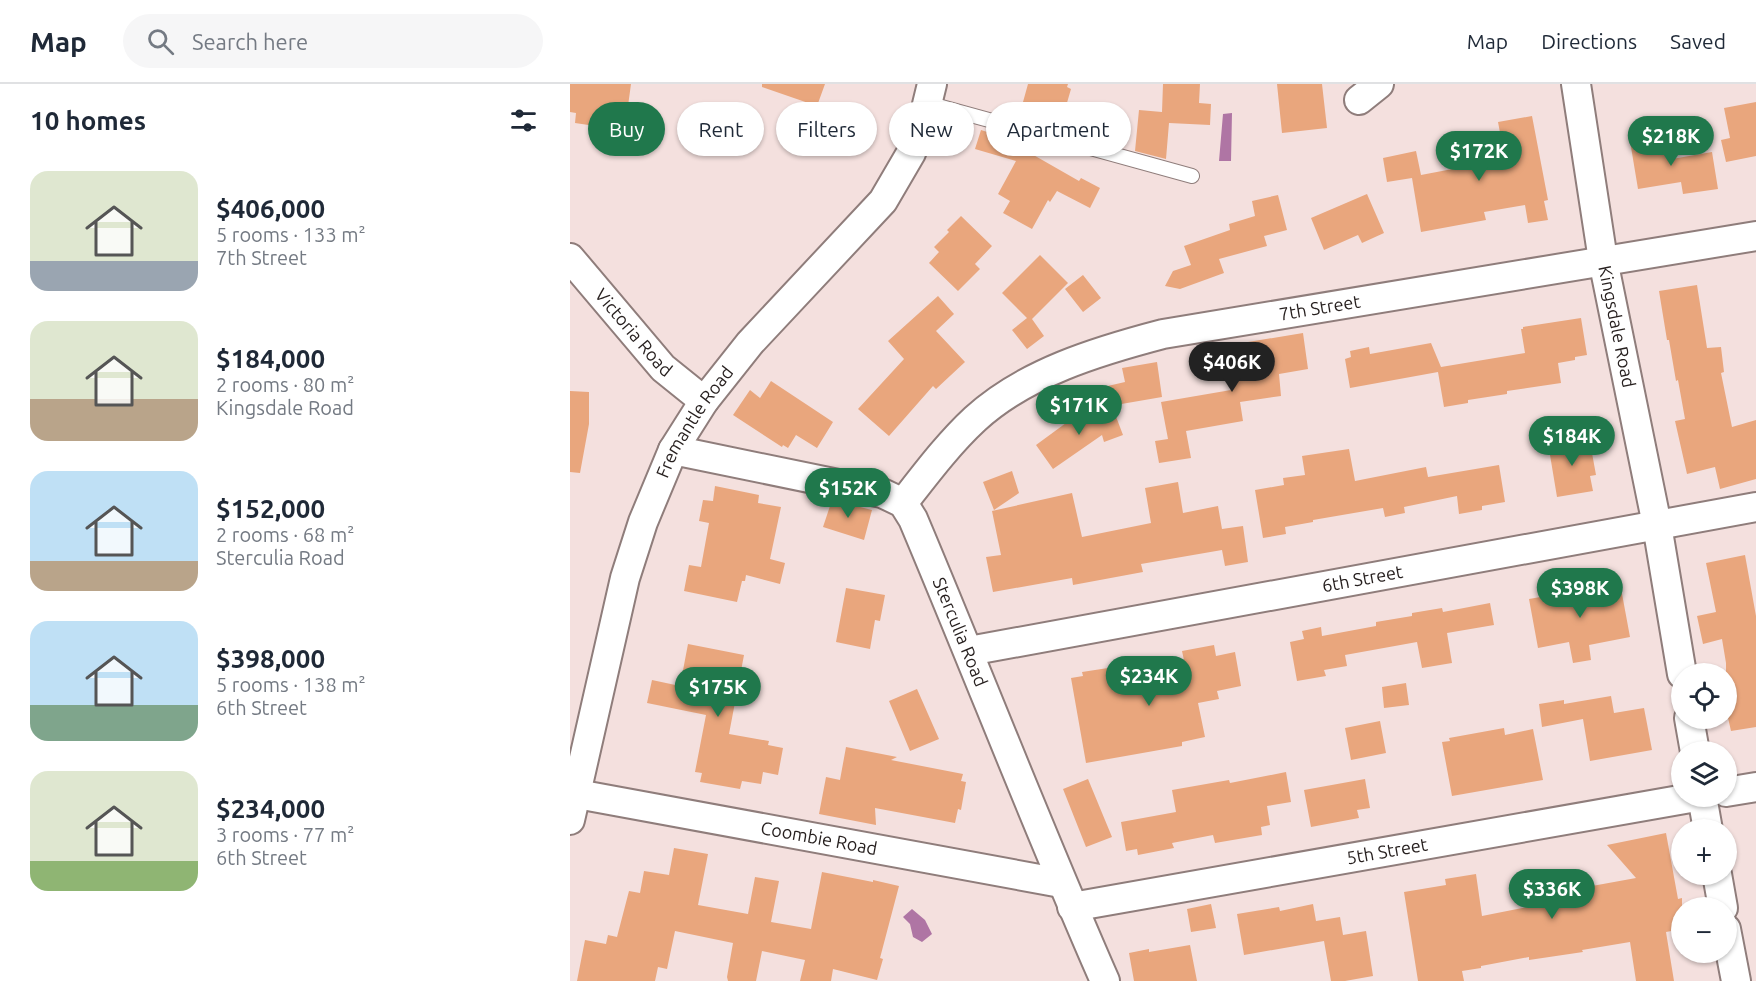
<!DOCTYPE html>
<meta charset="utf-8">
<style>
:root{--surface:#fff;--page:#f6f6f7;--text:#1f2937;--muted:#747a83;--line:#e0e1e3;--accent:#20784c}
body{margin:0;font-family:Ubuntu,sans-serif;background:var(--page);color:var(--text);height:100vh;display:flex;flex-direction:column;font-size:22px;white-space:nowrap}
*{box-sizing:border-box;margin:0}
p{font-size:20px;color:var(--muted)}
.icon{flex:none;width:33px;height:33px;fill:none;stroke:currentColor;stroke-width:2;stroke-linecap:round;stroke-linejoin:round}
.map{position:relative;flex:1;overflow:hidden}
.side{display:flex;flex-direction:column;background:var(--surface);width:570px}
.side>*{flex:none}
.hud{position:absolute;left:18px;top:18px;width:570px;height:54px;display:flex;gap:12px}
.buttons{position:absolute;left:1101px;top:579px;display:grid;gap:12px}
.buttons a{display:grid;place-items:center;width:66px;height:66px;border-radius:50%;background:var(--surface);box-shadow:0 2px 4px #0004;font-size:30px}
.price{position:absolute;translate:-50% -51px;padding:0 14px;border-radius:21px;background:var(--accent);color:#fff;font-size:20px;line-height:39px;filter:drop-shadow(0 2px 3px #0008)}
.price::after{content:'';position:absolute;left:50%;top:36px;width:18px;height:14px;margin-left:-9px;background:inherit;clip-path:polygon(0 0,100% 0,50% 100%)}
.price.active{background:#222;color:#fff}
ul{padding:0;list-style:none}
li{display:flex;align-items:center;gap:18px;height:150px;padding:0 30px}
li span{display:grid;place-items:center;flex:none;width:168px;height:120px;border-radius:18px;color:#555}
li>.icon{margin-inline-start:auto}
span .icon{width:72px;height:72px;fill:#fffc;stroke-width:1}
li b{font-size:26px}
h2{display:flex;justify-content:space-between;align-items:center;height:72px;padding:0 30px;font-size:26px}
.chip{padding:0 21px;border-radius:27px;background:var(--surface);box-shadow:0 2px 4px #0004;font-size:21px;line-height:54px}
.chip.active{background:var(--accent);color:#fff}
header{display:flex;align-items:center;gap:36px;box-sizing:border-box;height:84px;padding:0 30px;background:var(--surface);border-bottom:2px solid var(--line)}
header strong{font-size:28px}
nav{display:flex;gap:33px;margin-inline-start:auto;font-size:21px}
.search{width:420px;height:54px;background:var(--page);display:flex;align-items:center;gap:15px;box-sizing:border-box;padding:0 21px;border-radius:33px;color:var(--muted);font-size:22px}
main{display:flex;flex:1;min-height:0}
.map>svg:first-child{display:block}
</style>
<header>
<strong>Map</strong>
<div class="search"><svg class="icon" aria-label="search" viewBox="0 0 24 24"><circle cx="10" cy="10" r="6"/><path d="M15 15l6 6"/></svg>Search here</div>
<nav><a>Map</a><a>Directions</a><a>Saved</a></nav>
</header>
<main>
<section class="side">
<h2>10 homes<svg class="icon" aria-label="filters" viewBox="0 0 24 24"><path d="M4 7h16M4 17h16"/><circle cx="9" cy="7" r="2"/><circle cx="15" cy="17" r="2"/></svg></h2>
<ul>
<li><span style="background:linear-gradient(#dfe7d0 75%,#9aa5b1 0)"><svg class="icon" aria-label="home" viewBox="0 0 24 24"><path d="M3 11l9-7 9 7M6 9v11h12V9"/></svg></span><div><b>$406,000</b><p>5 rooms · 133 m²</p><p>7th Street</p></div></li>
<li><span style="background:linear-gradient(#dfe7d0 65%,#b9a48a 0)"><svg class="icon" aria-label="home" viewBox="0 0 24 24"><path d="M3 11l9-7 9 7M6 9v11h12V9"/></svg></span><div><b>$184,000</b><p>2 rooms · 80 m²</p><p>Kingsdale Road</p></div></li>
<li><span style="background:linear-gradient(#bfe0f5 75%,#b9a48a 0)"><svg class="icon" aria-label="home" viewBox="0 0 24 24"><path d="M3 11l9-7 9 7M6 9v11h12V9"/></svg></span><div><b>$152,000</b><p>2 rooms · 68 m²</p><p>Sterculia Road</p></div></li>
<li><span style="background:linear-gradient(#bfe0f5 70%,#7fa58c 0)"><svg class="icon" aria-label="home" viewBox="0 0 24 24"><path d="M3 11l9-7 9 7M6 9v11h12V9"/></svg></span><div><b>$398,000</b><p>5 rooms · 138 m²</p><p>6th Street</p></div></li>
<li><span style="background:linear-gradient(#dfe7d0 75%,#8fb573 0)"><svg class="icon" aria-label="home" viewBox="0 0 24 24"><path d="M3 11l9-7 9 7M6 9v11h12V9"/></svg></span><div><b>$234,000</b><p>3 rooms · 77 m²</p><p>6th Street</p></div></li>
</ul>
</section>
<div class="map">
<svg width="1186" height="897" viewBox="0 0 1186 897">
<rect width="100%" height="100%" fill="#f4e0de"/>
<path fill="#af75a4" d="M662,29L661,77H649L653,30Z
M342,825L355,836L362,850L352,858L343,853L340,840L333,833Z"/>
<path fill="#e9a67d" d="M0,0H61L58,22L32,38V43L5,39L6,29L0,28Z
M192,0H255L247,22L192,3Z
M458,0H498L497,3L501,5L494,29L453,18Z
M593,0H630L629,19L641,20L640,41L599,39L596,75L565,67L569,26L592,28Z
M707,0H752L757,44L712,49Z
M1186,18V72L1156,78L1151,56L1160,54L1154,24Z
M962,32L978,116L974,117L978,136L958,139L955,121L914,128L916,136L851,148L842,94L817,98L813,74L846,67L851,91L935,75L928,38Z
M411,46L439,55V57L509,97L511,94L530,104L520,124L487,107L480,118L478,116L462,145L433,129L440,117L428,110L446,77L405,65Z
M1098,50L1102,75L1142,68L1148,105L1113,110L1111,98L1068,105L1060,57Z
M797,110L814,149L792,159L788,151L754,166L741,134Z
M708,111L717,146L694,152L697,162L649,175L654,189L610,205L595,202L603,187L621,181L614,162L660,146L659,140L685,132L682,117Z
M391,132L422,162L405,180L410,185L388,207L359,179L369,168L364,163L379,148L377,146Z
M470,171L498,199L462,235L474,252L457,265L442,246L457,234L432,209Z
M513,191L531,214L513,228L495,205Z
M1127,201L1137,264L1151,263L1154,288L1151,289L1162,343L1186,336V395L1150,405L1145,383L1117,390L1105,337L1115,335L1108,296L1106,297L1099,256H1097L1089,207Z
M368,212L384,230L366,247L395,278L366,305L363,302L319,352L288,325L334,275L318,257Z
M1011,234L1017,271L1005,273V276L988,279L991,299L937,307V310L898,316V319L874,323L868,288L780,304L775,275L781,273L780,267L799,263L800,270L861,259L871,283L955,269L951,245H953V243Z
M733,249L738,285L709,290L711,312L670,318L673,337L616,347L621,374L589,379L585,357L598,355L591,318L661,306L657,275L680,271L678,258Z
M587,278L592,313L534,323L529,304L555,298L552,284Z
M201,297L263,338L247,364L226,351L218,364L213,361L212,363L163,331L180,306L190,314Z
M0,307L19,308V340L10,389L0,388Z
M542,322L553,351L534,358L532,351L483,385L466,361L496,339Z
M1013,352L1016,371L1022,369L1026,391L1020,392L1023,407L987,413L978,359Z
M779,365L785,397L856,383L858,393L929,381L935,418L912,422V426L889,430L887,412L834,423L835,429L815,433L813,424L743,436V438L715,443L716,450L693,454L685,406L714,401L713,394L735,391L732,372Z
M442,387L449,409L424,426L413,398Z
M608,398L613,429L648,422L652,445L673,442L678,478L655,482L652,466L571,480L573,488L503,501L502,494L423,508L416,473L431,471L422,427L502,409L512,453L581,439L575,404Z
M145,402L189,411L188,419L211,423L200,475L215,479L210,500L176,491L175,497H172L167,518L114,507L119,481L131,483L139,439L129,437L133,416L143,417Z
M262,416L302,426L294,456L253,443Z
M1175,471L1186,532V643L1161,647L1156,625V579L1152,555L1133,560L1127,532L1146,528L1136,479Z
M1050,499L1060,553L1019,561L1021,576L1003,579L999,558L968,564L959,515Z
M276,504L315,511L310,537L305,536L300,565L266,558Z
M920,519L924,541L877,549L882,579L852,584L847,558L775,571L777,582L754,586L756,592L727,597L720,558L734,555L732,547L751,543L752,552L806,542V538L842,532V529L872,524L873,528Z
M118,560L174,571L159,650L199,657L198,661L213,664L208,691L193,688L191,700L172,697L170,705L130,698L132,689L125,688L136,631L77,619L82,596L110,602Z
M644,561L646,572L665,568L671,602L647,607L649,615L628,619L635,653L612,658V662L516,679L501,594L513,592L512,588L538,584L539,593L562,589L564,602L579,599L580,602L618,595L612,567Z
M836,599L839,621L814,624L812,603Z
M347,605L369,655L340,667L319,617Z
M1041,612L1044,629L1074,624L1082,666L1020,677L1013,635L972,643L969,620L994,616V620Z
M810,637L816,669L781,676L775,644Z
M934,644L935,651L963,645L973,696L882,712L872,658L880,657L879,654Z
M276,663L327,673L321,676L393,690L391,697L396,698L391,726L388,725L385,739L305,724L306,741L249,730L256,693L270,696Z
M716,688L721,718L697,722L700,741L691,743L692,751L645,759L643,751L602,759L604,764L568,771L567,765L556,767L551,738L606,728L602,706L659,696L660,699Z
M518,695L542,753L516,763L493,705Z
M795,695L800,724L787,726L789,734L741,743L734,706Z
M1096,749L1108,815L1112,814V845L1096,848L1104,897H1066L1060,858L1012,866L1013,868L959,876V873L911,882V884L892,887L894,897H848L834,808L876,801L875,795L906,790L912,832L957,823L956,816L983,809L981,799L1006,795L1007,800H1010L1011,804L1066,794L1037,761Z
M104,764L138,770L128,821L178,830L185,793L209,797L201,838L241,845L252,788L303,798V796L329,802L310,874L313,875L307,896L263,885L261,897H230L235,876L192,867L186,897H158L157,893L163,859L105,847L97,885L88,883L85,897H7L15,856L36,860L38,851L47,853L59,807L70,809L74,787L99,791Z
M641,820L646,844L621,848L617,825Z
M743,820L746,837L770,833L773,851L796,847L803,892L775,897H761L754,857L674,871L667,830L709,823L710,827Z
M620,861L627,897H564L559,869L579,865V868Z"/>
<g fill="none" stroke-linecap="round" stroke-linejoin="round">
<g stroke="#8f7d7b" stroke-width="16">
<path id="service" d="M357,19L622,92"/>
</g>
<g stroke="#8f7d7b" stroke-width="32">
<g id="minor">
<path id="s1" d="M1006,0L1033,176L1087,441L1112,590"/>
<path d="M789,16L809,0"/>
<path id="s2" d="M0,174L93,284L134,317"/>
<path id="s3" d="M103,366L312,409L333,419L343,435C408,589 468,745 535,897"/>
<path id="s4" d="M333,419C355,391 378,360 405,335C455,289 528,267 593,250L1186,152"/>
<path id="s5" d="M399,567L1186,423"/>
<path d="M1119,634L1125,668"/>
<path d="M1156,708L1186,703"/>
<path id="s6" d="M7,710L491,799"/>
<path d="M1132,712L1138,746"/>
<path id="s7" d="M0,736L55,494L73,438L103,366L134,317L180,259L313,117L341,69L352,41L362,0"/>
<path d="M1147,790L1153,824"/>
<path id="s8" d="M502,823L1132,712"/>
<path d="M1156,845L1166,897"/>
</g>
</g>
<use href="#service" stroke="#fff" stroke-width="14"/>
<use href="#minor" stroke="#fff" stroke-width="28"/>
</g>
<g text-anchor="middle" stroke-width="4.5" stroke-linejoin="round" paint-order="stroke">
<g font-size="18" fill="#261f1e" stroke="#ffeeec">
<text dy="6" stroke="none"><textPath href="#s4" startOffset="478">7th Street</textPath></text>
<text dy="6" stroke="none"><textPath href="#s1" startOffset="246">Kingsdale Road</textPath></text>
<text dy="6" stroke="none"><textPath href="#s2" startOffset="98">Victoria Road</textPath></text>
<text dy="6" stroke="none"><textPath href="#s7" startOffset="420">Fremantle Road</textPath></text>
<text dy="6" stroke="none"><textPath href="#s5" startOffset="400">6th Street</textPath></text>
<text dy="6" stroke="none"><textPath href="#s3" startOffset="378">Sterculia Road</textPath></text>
<text dy="6" stroke="none"><textPath href="#s6" startOffset="246">Coombie Road</textPath></text>
<text dy="6" stroke="none"><textPath href="#s8" startOffset="320">5th Street</textPath></text>
</g>
</g>
</svg>
<div class="buttons">
<a><svg class="icon" aria-label="locate" viewBox="0 0 24 24"><circle cx="12" cy="12" r="6"/><path d="M12 2v4M12 18v4M2 12h4M18 12h4"/></svg></a>
<a><svg class="icon" aria-label="layers" viewBox="0 0 24 24"><path d="M12 4l9 5-9 5-9-5zM3 14l9 5 9-5"/></svg></a>
<a>+</a>
<a>−</a>
</div>
<b class="price" style="left:1101px;top:83px">$218K</b>
<b class="price" style="left:909px;top:98px">$172K</b>
<b class="price active" style="left:662px;top:309px">$406K</b>
<b class="price" style="left:509px;top:352px">$171K</b>
<b class="price" style="left:1002px;top:383px">$184K</b>
<b class="price" style="left:278px;top:435px">$152K</b>
<b class="price" style="left:1010px;top:535px">$398K</b>
<b class="price" style="left:579px;top:623px">$234K</b>
<b class="price" style="left:148px;top:634px">$175K</b>
<b class="price" style="left:982px;top:836px">$336K</b>
<div class="hud">
<a class="chip active">Buy</a>
<a class="chip">Rent</a>
<a class="chip">Filters</a>
<a class="chip">New</a>
<a class="chip">Apartment</a>
</div>
</div>
</main>
